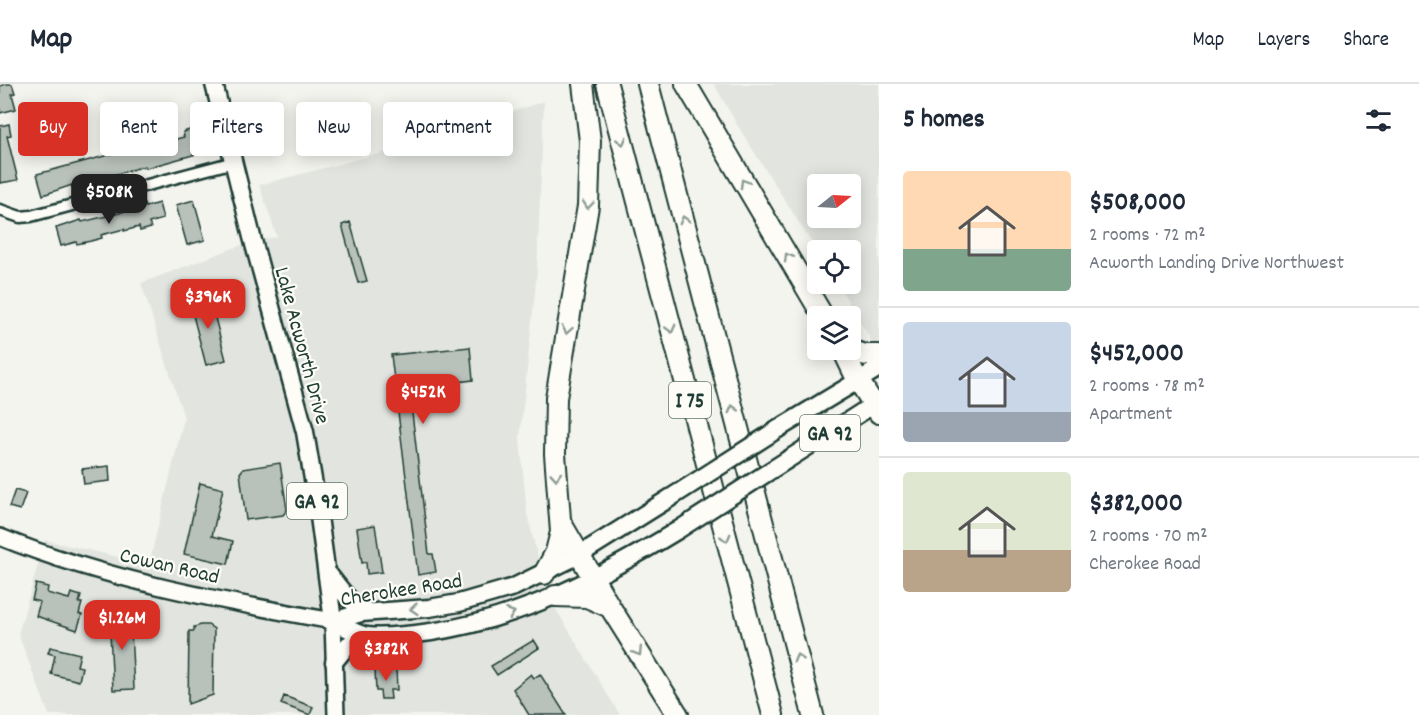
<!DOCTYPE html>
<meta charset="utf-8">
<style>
:root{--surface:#fff;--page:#f2f2f3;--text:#1f2937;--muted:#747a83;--line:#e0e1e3;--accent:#d93025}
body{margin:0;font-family:Dekko,sans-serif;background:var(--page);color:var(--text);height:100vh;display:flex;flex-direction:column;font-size:22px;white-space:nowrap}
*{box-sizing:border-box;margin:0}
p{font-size:20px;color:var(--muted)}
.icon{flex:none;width:33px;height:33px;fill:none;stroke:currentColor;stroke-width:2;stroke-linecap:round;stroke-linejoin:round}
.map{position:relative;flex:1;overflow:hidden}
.panel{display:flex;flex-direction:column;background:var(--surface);width:540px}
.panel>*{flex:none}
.banner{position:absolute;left:18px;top:18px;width:570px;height:54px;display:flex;gap:12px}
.needle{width:39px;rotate:72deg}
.tools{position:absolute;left:807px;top:90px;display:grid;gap:12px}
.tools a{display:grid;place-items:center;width:54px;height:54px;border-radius:6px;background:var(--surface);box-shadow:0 3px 15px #0003;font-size:30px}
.price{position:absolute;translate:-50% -51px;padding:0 14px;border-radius:12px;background:var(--accent);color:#fff;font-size:20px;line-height:39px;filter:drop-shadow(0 2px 3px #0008)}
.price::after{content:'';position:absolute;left:50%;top:36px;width:18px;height:14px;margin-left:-9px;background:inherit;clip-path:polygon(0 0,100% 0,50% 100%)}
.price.active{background:#222;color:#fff}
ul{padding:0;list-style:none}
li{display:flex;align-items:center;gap:18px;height:150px;padding:0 24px}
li+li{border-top:2px solid var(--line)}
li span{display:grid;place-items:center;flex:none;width:168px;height:120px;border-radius:6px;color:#555}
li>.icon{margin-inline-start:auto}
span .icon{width:72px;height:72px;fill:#fffc;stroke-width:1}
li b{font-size:26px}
h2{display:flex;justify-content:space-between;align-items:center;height:72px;padding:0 24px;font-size:26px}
.tag{padding:0 21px;border-radius:6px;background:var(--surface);box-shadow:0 3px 15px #0003;font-size:21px;line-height:54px}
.tag.active{background:var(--accent);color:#fff}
header{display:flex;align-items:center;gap:36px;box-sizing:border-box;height:84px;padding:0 30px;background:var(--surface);border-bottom:2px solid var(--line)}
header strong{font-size:28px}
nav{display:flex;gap:33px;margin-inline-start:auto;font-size:21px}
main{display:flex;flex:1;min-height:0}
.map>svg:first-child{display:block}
</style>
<header>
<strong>Map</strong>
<nav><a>Map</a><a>Layers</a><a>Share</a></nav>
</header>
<main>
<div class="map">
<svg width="879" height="631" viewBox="0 0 879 631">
<rect width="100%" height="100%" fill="#f4f4ef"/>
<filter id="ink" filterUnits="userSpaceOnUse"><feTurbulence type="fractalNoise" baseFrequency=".0167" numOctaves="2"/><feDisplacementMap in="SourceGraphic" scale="12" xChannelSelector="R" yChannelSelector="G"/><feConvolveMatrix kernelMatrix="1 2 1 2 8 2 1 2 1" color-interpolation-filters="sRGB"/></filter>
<g filter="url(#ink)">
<path fill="#e2e5df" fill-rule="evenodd" d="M714,0H879V270L838,200H850V166L817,167L739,44ZM818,100H850V134H818Z
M544,17L537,188L520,354L527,430L548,512L620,631H49L18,550L45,456L149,480L184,334L141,199L252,157L277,153L259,101L409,62Z"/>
<path fill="#b9c1bb" stroke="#1f3d34" stroke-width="1.5" d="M6,0H12L15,9L12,10L16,25L0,29V2Z
M9,40L11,51L7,52L18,96L0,99V42Z
M193,45L200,69L146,84L145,82L72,103V101L43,111L37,90L165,56V58L184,53L183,48Z
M194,116L205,156L187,161L176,121Z
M159,119L163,135L149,139L151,144L140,147L139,143L124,147V145L101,151L102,154L91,157L77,160L76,158L61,162L56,144L81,136L82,138L119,129L144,120L145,123Z
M350,138L367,197L358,199L342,141Z
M209,211L226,276L206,281L189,216Z
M470,263L473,296L409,304L429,470H433L436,488L418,491L391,271Z
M280,379L287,426L283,431L246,436L240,389L243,385Z
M109,382L110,397L84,400L82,385Z
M200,399L223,405L212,452L233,457L228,480L184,470Z
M15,406L26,409L20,426L9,423Z
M375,441L382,488L367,490L366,478L362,479L357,444Z
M36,500L48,503L47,509L69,515L71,509L81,512L79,519H82L79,530L82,531L77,546L36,532L40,518L32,516Z
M130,528L134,605L113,606L109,529Z
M201,541H208L214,545L213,611L188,620L189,547H194V543Z
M534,556L539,564L497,591L491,582Z
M50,563L80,570L77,582L82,583L79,597L51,590L55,571L48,569Z
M396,584L397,606H390L391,615H381L380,607H376L375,585Z
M531,590L534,594L540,590L566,631H529L513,605Z
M284,612L313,623L310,631L281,620Z"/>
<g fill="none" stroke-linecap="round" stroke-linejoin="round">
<g stroke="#1f3d34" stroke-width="15">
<path id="minor" d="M0,126L20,133L31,132L234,78"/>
</g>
<g stroke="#1f3d34" stroke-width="20">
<path id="secondary" d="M0,453C106,496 221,517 333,537L336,631"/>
</g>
<g stroke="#1f3d34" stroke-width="21">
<path id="primary" d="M214,0L252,153L305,348L318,425L333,537
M778,345L879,284
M787,376L879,317
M327,488C339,503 350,521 369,528
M333,537C343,542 356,550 367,552C387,554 410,551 431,548C521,535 601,493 678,446
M333,537L361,529L429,524L459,519L514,503L579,471L670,414
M334,578L348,561L364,552"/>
</g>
<g stroke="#1f3d34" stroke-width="24">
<path id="motorway" d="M607,0L773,631
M648,0L813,631
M686,0L823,232
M843,266L855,291L879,329
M849,266L866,271H879
M561,439L610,523L678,631
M544,490L556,468L561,448L555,370L556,314L588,122L590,57L583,0
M555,512L587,513L610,523"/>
</g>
<use href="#minor" stroke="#fdfcf7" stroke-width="10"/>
<use href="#secondary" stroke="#fdfcf7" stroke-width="15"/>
<use href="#primary" stroke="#fdfcf7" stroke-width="16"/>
<use href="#motorway" stroke="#fdfcf7" stroke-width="20"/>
<g stroke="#1f3d34" stroke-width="21" stroke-linecap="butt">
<path id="primary-bridge" d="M670,414L778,345
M678,446L787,376"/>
</g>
<use href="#primary-bridge" stroke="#fdfcf7" stroke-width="16"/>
</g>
<defs><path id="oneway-chevron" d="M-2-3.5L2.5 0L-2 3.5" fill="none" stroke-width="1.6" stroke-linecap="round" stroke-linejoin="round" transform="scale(1.5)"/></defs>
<g stroke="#8e9c96">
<use href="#oneway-chevron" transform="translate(622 57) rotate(75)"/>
<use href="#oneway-chevron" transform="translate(744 99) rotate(-120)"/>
<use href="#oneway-chevron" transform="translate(588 121) rotate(96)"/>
<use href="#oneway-chevron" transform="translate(684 136) rotate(-105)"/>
<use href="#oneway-chevron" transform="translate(788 173) rotate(-121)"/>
<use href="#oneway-chevron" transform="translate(671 245) rotate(75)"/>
<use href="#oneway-chevron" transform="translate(567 246) rotate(100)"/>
<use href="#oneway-chevron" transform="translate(733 325) rotate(-105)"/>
<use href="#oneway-chevron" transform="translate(556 392) rotate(86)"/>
<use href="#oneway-chevron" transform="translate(726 454) rotate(75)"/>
<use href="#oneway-chevron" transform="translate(414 525) rotate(175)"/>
<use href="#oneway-chevron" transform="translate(511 529) rotate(-19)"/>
<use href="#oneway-chevron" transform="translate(638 568) rotate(58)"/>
<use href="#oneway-chevron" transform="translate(798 574) rotate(-105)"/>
</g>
</g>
<g text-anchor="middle" stroke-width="4.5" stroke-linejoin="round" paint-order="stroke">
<g fill="#fdfcf7" stroke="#62766e" stroke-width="1.5">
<rect x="669" y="298" width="42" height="36" rx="4.5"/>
<rect x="800" y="331" width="60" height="36" rx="4.5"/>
<rect x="287" y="399" width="60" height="36" rx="4.5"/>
</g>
<g font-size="21" font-weight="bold" fill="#1f3d34">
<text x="690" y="323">I 75</text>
<text x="830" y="356">GA 92</text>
<text x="317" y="424">GA 92</text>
</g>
<g font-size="22" fill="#1f3d34" stroke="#fdfcf7">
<text transform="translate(304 261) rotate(75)" y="8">Lake Acworth Drive</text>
<text transform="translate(170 480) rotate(13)" y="8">Cowan Road</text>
<text transform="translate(401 504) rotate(-9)" y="8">Cherokee Road</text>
</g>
</g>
</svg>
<div class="tools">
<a><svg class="needle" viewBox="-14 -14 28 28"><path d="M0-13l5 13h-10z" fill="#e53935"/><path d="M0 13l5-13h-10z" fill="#747a83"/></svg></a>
<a><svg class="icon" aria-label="locate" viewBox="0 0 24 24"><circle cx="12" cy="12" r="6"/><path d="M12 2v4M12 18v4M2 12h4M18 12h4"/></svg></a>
<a><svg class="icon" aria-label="layers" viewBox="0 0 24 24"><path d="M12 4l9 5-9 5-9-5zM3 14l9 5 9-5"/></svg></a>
</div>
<b class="price active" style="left:109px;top:141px">$508K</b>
<b class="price" style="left:208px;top:246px">$396K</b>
<b class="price" style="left:423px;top:341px">$452K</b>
<b class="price" style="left:122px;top:567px">$1.26M</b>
<b class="price" style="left:386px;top:598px">$382K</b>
<div class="banner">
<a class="tag active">Buy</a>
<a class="tag">Rent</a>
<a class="tag">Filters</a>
<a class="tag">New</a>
<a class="tag">Apartment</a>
</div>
</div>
<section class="panel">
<h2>5 homes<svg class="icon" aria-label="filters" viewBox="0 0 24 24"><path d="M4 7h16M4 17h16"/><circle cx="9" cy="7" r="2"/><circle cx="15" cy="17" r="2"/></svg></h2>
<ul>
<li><span style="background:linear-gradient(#ffd9b3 65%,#7fa58c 0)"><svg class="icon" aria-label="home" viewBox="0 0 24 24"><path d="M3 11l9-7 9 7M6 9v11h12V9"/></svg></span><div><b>$508,000</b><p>2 rooms · 72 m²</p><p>Acworth Landing Drive Northwest</p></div></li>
<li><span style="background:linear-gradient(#c9d6e8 75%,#9aa5b1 0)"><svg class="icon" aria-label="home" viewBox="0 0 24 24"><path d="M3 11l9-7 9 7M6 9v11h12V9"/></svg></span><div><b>$452,000</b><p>2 rooms · 78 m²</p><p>Apartment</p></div></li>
<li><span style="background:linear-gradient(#dfe7d0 65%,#b9a48a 0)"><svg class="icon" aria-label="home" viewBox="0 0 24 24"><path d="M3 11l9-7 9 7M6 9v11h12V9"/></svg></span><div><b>$382,000</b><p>2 rooms · 70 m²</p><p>Cherokee Road</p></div></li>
</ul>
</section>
</main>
